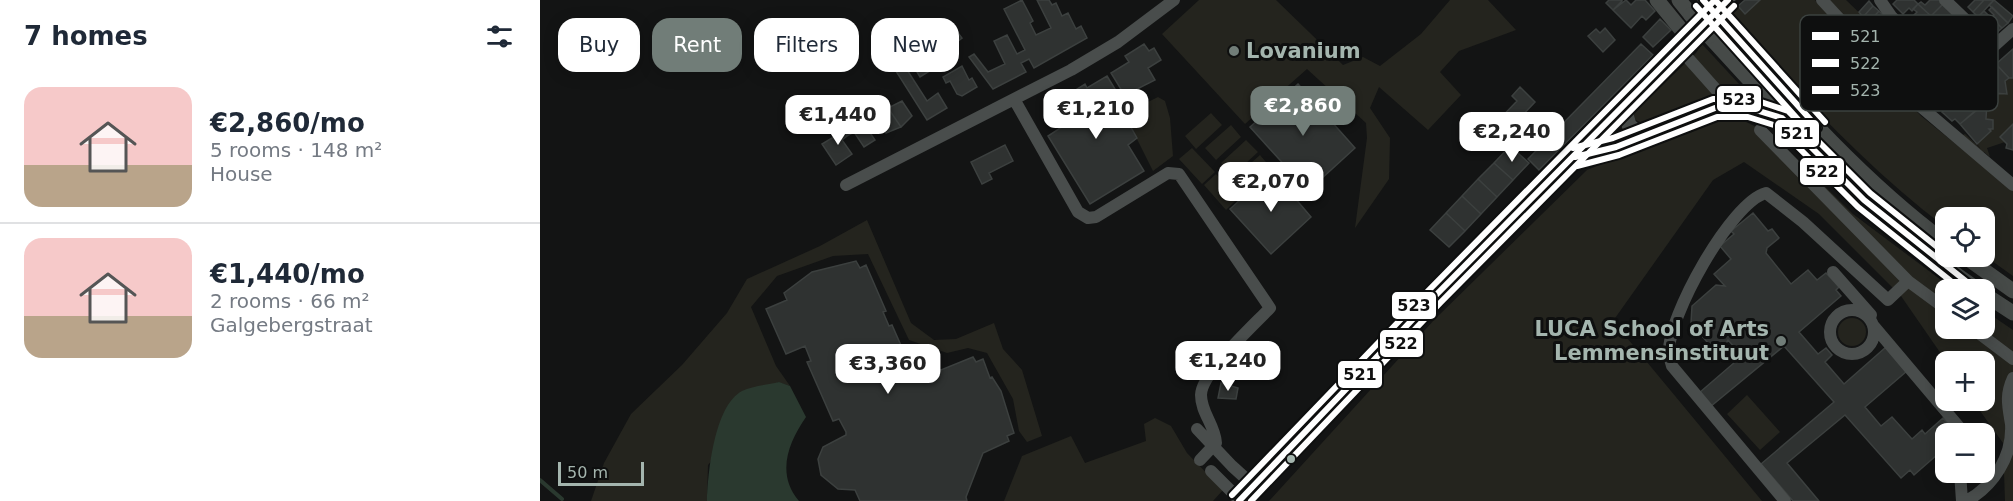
<!DOCTYPE html>
<meta charset="utf-8">
<style>
:root{--surface:#fff;--page:#f2f2f3;--text:#1f2937;--muted:#747a83;--line:#e0e1e3;--accent:#717d78}
body{margin:0;font-family:"DejaVu Sans",sans-serif;background:var(--page);color:var(--text);height:100vh;display:flex;flex-direction:column;font-size:22px;white-space:nowrap}
*{box-sizing:border-box;margin:0}
p{font-size:20px;color:var(--muted)}
.icon{flex:none;width:33px;height:33px;fill:none;stroke:currentColor;stroke-width:2;stroke-linecap:round;stroke-linejoin:round}
.map{position:relative;flex:1;overflow:hidden}
.panel{display:flex;flex-direction:column;background:var(--surface);width:540px}
.panel>*{flex:none}
.guide{position:absolute;left:18px;top:18px;width:570px;height:54px;display:flex;gap:12px}
.fabs{position:absolute;left:1395px;top:207px;display:grid;gap:12px}
.fabs a{display:grid;place-items:center;width:60px;height:60px;border-radius:12px;background:var(--surface);box-shadow:0 3px 15px #0003;font-size:30px}
.scale{position:absolute;left:18px;bottom:15px;width:86px;box-sizing:border-box;padding-left:6px;border:3px solid #a4b5ae;border-top:0;font-size:16px;line-height:21px;white-space:nowrap;color:#a4b5ae;-webkit-text-stroke:4px #0e0f0f;paint-order:stroke}
.price{position:absolute;translate:-50% -51px;padding:0 14px;border-radius:12px;background:#fff;color:#222;font-size:20px;line-height:39px;filter:drop-shadow(0 2px 3px #0008)}
.price::after{content:'';position:absolute;left:50%;top:36px;width:18px;height:14px;margin-left:-9px;background:inherit;clip-path:polygon(0 0,100% 0,50% 100%)}
.price.active{background:var(--accent);color:#fff}
ul{padding:0;list-style:none}
li{display:flex;align-items:center;gap:18px;height:150px;padding:0 24px}
li+li{border-top:2px solid var(--line)}
li span{display:grid;place-items:center;flex:none;width:168px;height:120px;border-radius:18px;color:#555}
li>.icon{margin-inline-start:auto}
span .icon{width:72px;height:72px;fill:#fffc;stroke-width:1}
li b{font-size:26px}
h2{display:flex;justify-content:space-between;align-items:center;height:72px;padding:0 24px;font-size:26px}
.chip{padding:0 21px;border-radius:18px;background:var(--surface);box-shadow:0 3px 15px #0003;font-size:21px;line-height:54px}
.chip.active{background:var(--accent);color:#fff}
main{display:flex;flex:1;min-height:0}
.map>svg:first-child{display:block}
</style>
<main>
<section class="panel">
<h2>7 homes<svg class="icon" aria-label="filters" viewBox="0 0 24 24"><path d="M4 7h16M4 17h16"/><circle cx="9" cy="7" r="2"/><circle cx="15" cy="17" r="2"/></svg></h2>
<ul>
<li><span style="background:linear-gradient(#f6c9c9 65%,#b9a48a 0)"><svg class="icon" aria-label="home" viewBox="0 0 24 24"><path d="M3 11l9-7 9 7M6 9v11h12V9"/></svg></span><div><b>€2,860/mo</b><p>5 rooms · 148 m²</p><p>House</p></div></li>
<li><span style="background:linear-gradient(#f6c9c9 65%,#b9a48a 0)"><svg class="icon" aria-label="home" viewBox="0 0 24 24"><path d="M3 11l9-7 9 7M6 9v11h12V9"/></svg></span><div><b>€1,440/mo</b><p>2 rooms · 66 m²</p><p>Galgebergstraat</p></div></li>
</ul>
</section>
<div class="map">
<svg width="1473" height="501" viewBox="0 0 1473 501">
<rect width="100%" height="100%" fill="#131414"/>
<path fill="#24241e" d="M659,0H736L803,65L823,57L840,66L881,34L910,0H948L976,30L919,51L900,72L921,95L888,130L839,87L830,108L850,138L849,179L815,228L827,138L826,123L767,69L705,124L622,34Z
M1220,0H1275L1381,116L1473,190V276L1445,256L1444,218H1406L1405,227C1325,166 1256,91 1190,15L1198,6L1205,13Z
M1289,0H1306L1379,70L1383,72L1387,68L1390,72L1372,90Z
M1179,31L1299,159L1405,251V255C1321,190 1246,114 1177,33Z
M1162,44L1212,98L1211,105L1108,126L1092,118L1091,115L1156,53Z
M1469,78H1473V124L1460,137L1465,142L1447,148L1450,157L1444,152L1442,154L1421,136L1425,134L1441,149L1437,144L1449,129H1453V120L1446,119L1447,102H1457V95L1453,93H1466L1465,81Z
M618,97L625,101L630,118L633,156L613,171L591,127L605,116L608,102Z
M671,113L682,125L656,149L645,136Z
M1176,119L1202,120L1233,135L1313,214L1413,289L1406,290V328H1444L1445,311L1473,330V501H1465L1463,443L1433,401L1444,400V362L1406,361L1361,296L1279,214L1204,162L1173,180L1073,321L1222,501H729L894,320L1047,170Z
M691,125L701,137L676,160L665,148Z
M706,140L718,152L692,176L681,163Z
M652,148L675,172L662,184L639,159Z
M720,155L731,168L706,191L694,178Z
M676,174L698,198L686,210L664,185Z
M327,220L371,323L394,340L416,339L454,323L463,349L482,370L502,436L487,442L479,431L473,399L447,353L428,348L407,353L369,340L328,254L293,256L237,276L211,307L236,366L250,386L238,382L168,465L167,501H51L64,463L91,414L142,365L187,313L207,279L280,246Z
M1298 332a14 14 0 1 1 28 0a14 14 0 1 1-28 0Z
M1207,395L1240,432L1220,450L1187,414Z
M615,418L631,426L647,453L683,490L673,501H464L482,456L531,436L545,463L606,441L604,424Z"/>
<path fill="#2a392f" d="M239,382L250,386L266,417C248,443 236,474 259,501H167C168,473 174,406 202,391C212,386 227,385 239,382Z"/>
<g fill="none" stroke-linecap="round" stroke-linejoin="round">
<path stroke="#2a392f" stroke-width="4" d="M0,480L22,499"/>
</g>
<path fill="#2f3231" stroke="#3c403f" stroke-width="1.5" d="M482,0L493,21L490,23L496,35L511,28L497,0H509L512,5L516,3L522,16L528,13L536,29L541,26L547,38L494,68L489,59L481,63L486,72L453,89L429,57L434,54L448,72L465,64L454,41L467,35L477,54L485,50L464,9Z
M1069,0H1082V1L1073,10L1066,3Z
M1086,0L1091,5L1096,0H1105L1115,11L1106,20L1102,16L1091,28L1073,10Z
M1205,0H1220L1205,14L1198,6Z
M1357,0H1374L1378,4L1372,11L1369,8L1363,14L1353,4Z
M1390,0H1399L1403,4L1391,16L1378,4L1381,2L1385,5Z
M1435,0H1444L1433,12L1428,7Z
M1444,0H1454L1438,17L1433,12Z
M1454,0L1473,16L1468,23L1449,5Z
M1329,1L1333,6L1323,17L1319,12Z
M1378,4L1391,16L1379,29L1369,20L1377,12L1373,9Z
M1403,4L1413,14L1408,19L1411,23L1404,29L1391,16Z
M1333,6L1339,11L1329,22L1323,17Z
M1452,7L1468,23L1462,28L1451,18L1454,15L1449,10Z
M1339,11L1344,16L1334,27L1329,22Z
M1444,11L1462,28L1455,34L1438,17Z
M1120,19L1131,30L1113,47L1103,37Z
M409,21L422,38L417,42L405,24Z
M1065,28L1075,40L1063,52L1048,36L1056,29L1060,33Z
M604,44L609,51L614,48L621,60L608,68L615,80L595,90L602,102L593,109L571,73L589,62L585,56Z
M1101,44L1113,55L999,170L988,159Z
M380,49L393,69L380,77L368,57Z
M1473,49V78H1469L1456,64Z
M390,53L398,65L393,69L385,56Z
M362,62L387,101L398,93L407,108L387,120L354,68Z
M1456,64L1469,78L1465,81L1467,94L1453,93L1457,95V102L1444,103L1431,88Z
M422,66L429,80L432,78L437,87L422,96L417,94L410,81L406,83L403,77Z
M567,76L589,112L584,115L597,138L588,145L604,171L550,204L508,136L528,123L515,103L545,84L547,88Z
M758,84L815,148L768,191L710,127Z
M980,87L995,102L963,136L953,126L977,101L972,96Z
M1430,87L1444,103L1420,124L1415,119L1412,121L1402,112Z
M362,101L372,116L361,127L348,108Z
M1447,102L1446,119L1453,120V129H1449L1451,131L1437,144L1420,124Z
M348,108L361,127L346,133L337,118Z
M306,119L311,128L322,121L335,140L324,147L314,132L307,136L299,123Z
M299,123L307,136L302,140L312,154L296,165L282,144L297,135L292,127Z
M1473,124V150L1466,148L1467,144L1460,137Z
M465,145L473,161L449,173L452,179L442,184L431,162Z
M970,146L989,163L973,180L954,163Z
M954,163L973,180L957,197L938,179Z
M732,171L771,217L731,254L690,209Z
M938,179L957,197L941,214L922,196Z
M922,196L941,214L925,231L906,213Z
M906,213L925,231L909,247L890,230Z
M1213,213L1228,231L1232,229L1239,238L1227,248L1226,253L1251,284L1268,270L1277,280L1286,273L1299,287L1296,290L1301,296L1259,332L1278,354L1286,348L1292,355L1285,362L1304,384L1346,347L1367,371L1325,407L1341,426L1352,417L1372,439L1382,430L1385,434L1403,418L1418,434H1406V447L1374,475L1370,470L1361,478L1305,415L1247,463L1279,501H1253L1221,464L1294,402L1244,346L1170,407L1159,393L1202,356L1188,340L1185,345L1168,343L1151,323L1152,306L1176,285L1185,286L1174,274L1191,259L1180,246L1194,234L1191,231Z
M316,261L320,268L326,265L346,311L343,312L349,326L352,325L367,359L370,358L401,370L433,357L436,362L443,359L450,378L452,377L461,391L474,433L467,436L469,441L443,453L426,497L427,501H320L315,490L298,489L281,475L278,459L283,447L306,435V432L299,419L293,421L267,362L271,361L265,346L246,354L226,309L247,300L244,293L272,272Z
M681,383L698,388L696,399L678,398Z"/>
<g fill="none" stroke-linecap="round" stroke-linejoin="round">
<path stroke="#494d4c" stroke-width="12" d="M1282,0L1380,106L1473,185
M1340,0L1351,16L1416,79
M1405,0L1453,46
M1139,48L1180,94
M474,99L538,212L548,218L556,217L628,173L639,174L730,308C714,325 661,373 661,395C661,413 675,425 676,443L660,460
M1384,109L1473,29
M1220,130L1368,281L1406,309
M306,185L531,70L578,42L634,0
M1293,272L1331,315
M1290 332a22 22 0 1 1 44 0a22 22 0 1 1-44 0Z
M1333,325L1425,434
M1432,328L1473,359
M657,429L692,466L714,486
M671,471L700,500
M1420,472L1422,501
M1245,501L1132,366C1131,362 1129,357 1129,353C1127,318 1191,202 1226,193L1263,222L1348,300L1368,281
M1426,501C1453,487 1473,456 1471,424C1468,406 1465,395 1473,378"/>
<path stroke="#464a48" stroke-width="15" d="M1117,0L1148,38
M1139,0L1151,15
M1183,23C1252,101 1321,180 1406,243
M1169,36C1256,131 1331,216 1438,290
M1083,105L1089,125L1102,137
M1031,157L1076,147L1175,108H1209L1242,118
M1424,256L1473,291
M1444,294L1473,313
M699,501L895,296L1188,0"/>
<path stroke="#464a48" stroke-width="15" d="M1165,2L1183,23
M1151,15L1169,36"/>
<g stroke="#0e0f0f" stroke-width="10">
<path id="bus-1" d="M1163,0L1278,128
M1035,157L1076,147L1175,108H1209L1242,118L1324,200L1437,290
M699,501L895,296L1188,0"/>
</g>
<g stroke="#0e0f0f" stroke-width="10">
<path id="bus-2" d="M1156,6L1271,134
M1037,166L1079,155L1177,117H1208L1237,126L1318,207L1422,290
M711,501L901,302L1194,6"/>
</g>
<g stroke="#0e0f0f" stroke-width="10">
<path id="bus-3" d="M1175,0L1285,122
M1033,148L1073,138L1173,99H1212L1248,111L1330,193L1406,254
M692,495L889,290L1175,0"/>
</g>
<use href="#bus-1" stroke="#fff" stroke-width="6"/>
<use href="#bus-2" stroke="#fff" stroke-width="6"/>
<use href="#bus-3" stroke="#fff" stroke-width="6"/>
</g>
<g fill="#717d78" stroke="#0e0f0f" stroke-width="2">
<circle cx="694" cy="51" r="6"/>
<circle cx="1241" cy="341" r="6"/>
</g>
<circle fill="#a4b5ae" stroke="#0e0f0f" stroke-width="2" cx="751" cy="459" r="5"/>
<g text-anchor="middle" stroke-width="6" stroke-linejoin="round" paint-order="stroke">
<g font-size="21" font-weight="bold" fill="#a4b5ae" stroke="#0e0f0f" text-anchor="start">
<text x="706" y="58">Lovanium</text>
<text x="1229" y="336" text-anchor="end">LUCA School of Arts<tspan x="1229" dy="24">Lemmensinstituut</tspan></text>
</g>
</g>
<rect x="1260" y="15" width="198" height="96" rx="9" fill="#0e0f0f" stroke="#3b413f" stroke-width="1.5"/>
<rect x="1272" y="32" width="27" height="8" fill="#fff"/>
<rect x="1272" y="59" width="27" height="8" fill="#fff"/>
<rect x="1272" y="86" width="27" height="8" fill="#fff"/>
<g font-size="16" fill="#a4b5ae">
<text x="1310" y="42">521</text>
<text x="1310" y="69">522</text>
<text x="1310" y="96">523</text>
</g>
<g stroke="#0e0f0f" stroke-width="2">
<rect x="1176" y="85" width="46" height="28" rx="6" fill="#fff"/>
<rect x="1234" y="119" width="46" height="29" rx="6" fill="#fff"/>
<rect x="1259" y="157" width="46" height="29" rx="6" fill="#fff"/>
<rect x="851" y="291" width="46" height="29" rx="6" fill="#fff"/>
<rect x="839" y="329" width="45" height="29" rx="6" fill="#fff"/>
<rect x="797" y="360" width="46" height="29" rx="6" fill="#fff"/>
</g>
<g font-size="16" text-anchor="middle" font-weight="bold" fill="#111">
<text x="1199" y="105">523</text>
<text x="1257" y="139">521</text>
<text x="1282" y="177">522</text>
<text x="874" y="311">523</text>
<text x="861" y="349">522</text>
<text x="820" y="380">521</text>
</g>
</svg>
<div class="fabs">
<a><svg class="icon" aria-label="locate" viewBox="0 0 24 24"><circle cx="12" cy="12" r="6"/><path d="M12 2v4M12 18v4M2 12h4M18 12h4"/></svg></a>
<a><svg class="icon" aria-label="layers" viewBox="0 0 24 24"><path d="M12 4l9 5-9 5-9-5zM3 14l9 5 9-5"/></svg></a>
<a>+</a>
<a>−</a>
</div>
<div class="scale">50 m</div>
<b class="price active" style="left:763px;top:137px">€2,860</b>
<b class="price" style="left:556px;top:140px">€1,210</b>
<b class="price" style="left:298px;top:146px">€1,440</b>
<b class="price" style="left:972px;top:163px">€2,240</b>
<b class="price" style="left:731px;top:213px">€2,070</b>
<b class="price" style="left:688px;top:392px">€1,240</b>
<b class="price" style="left:348px;top:395px">€3,360</b>
<div class="guide">
<a class="chip">Buy</a>
<a class="chip active">Rent</a>
<a class="chip">Filters</a>
<a class="chip">New</a>
</div>
</div>
</main>
